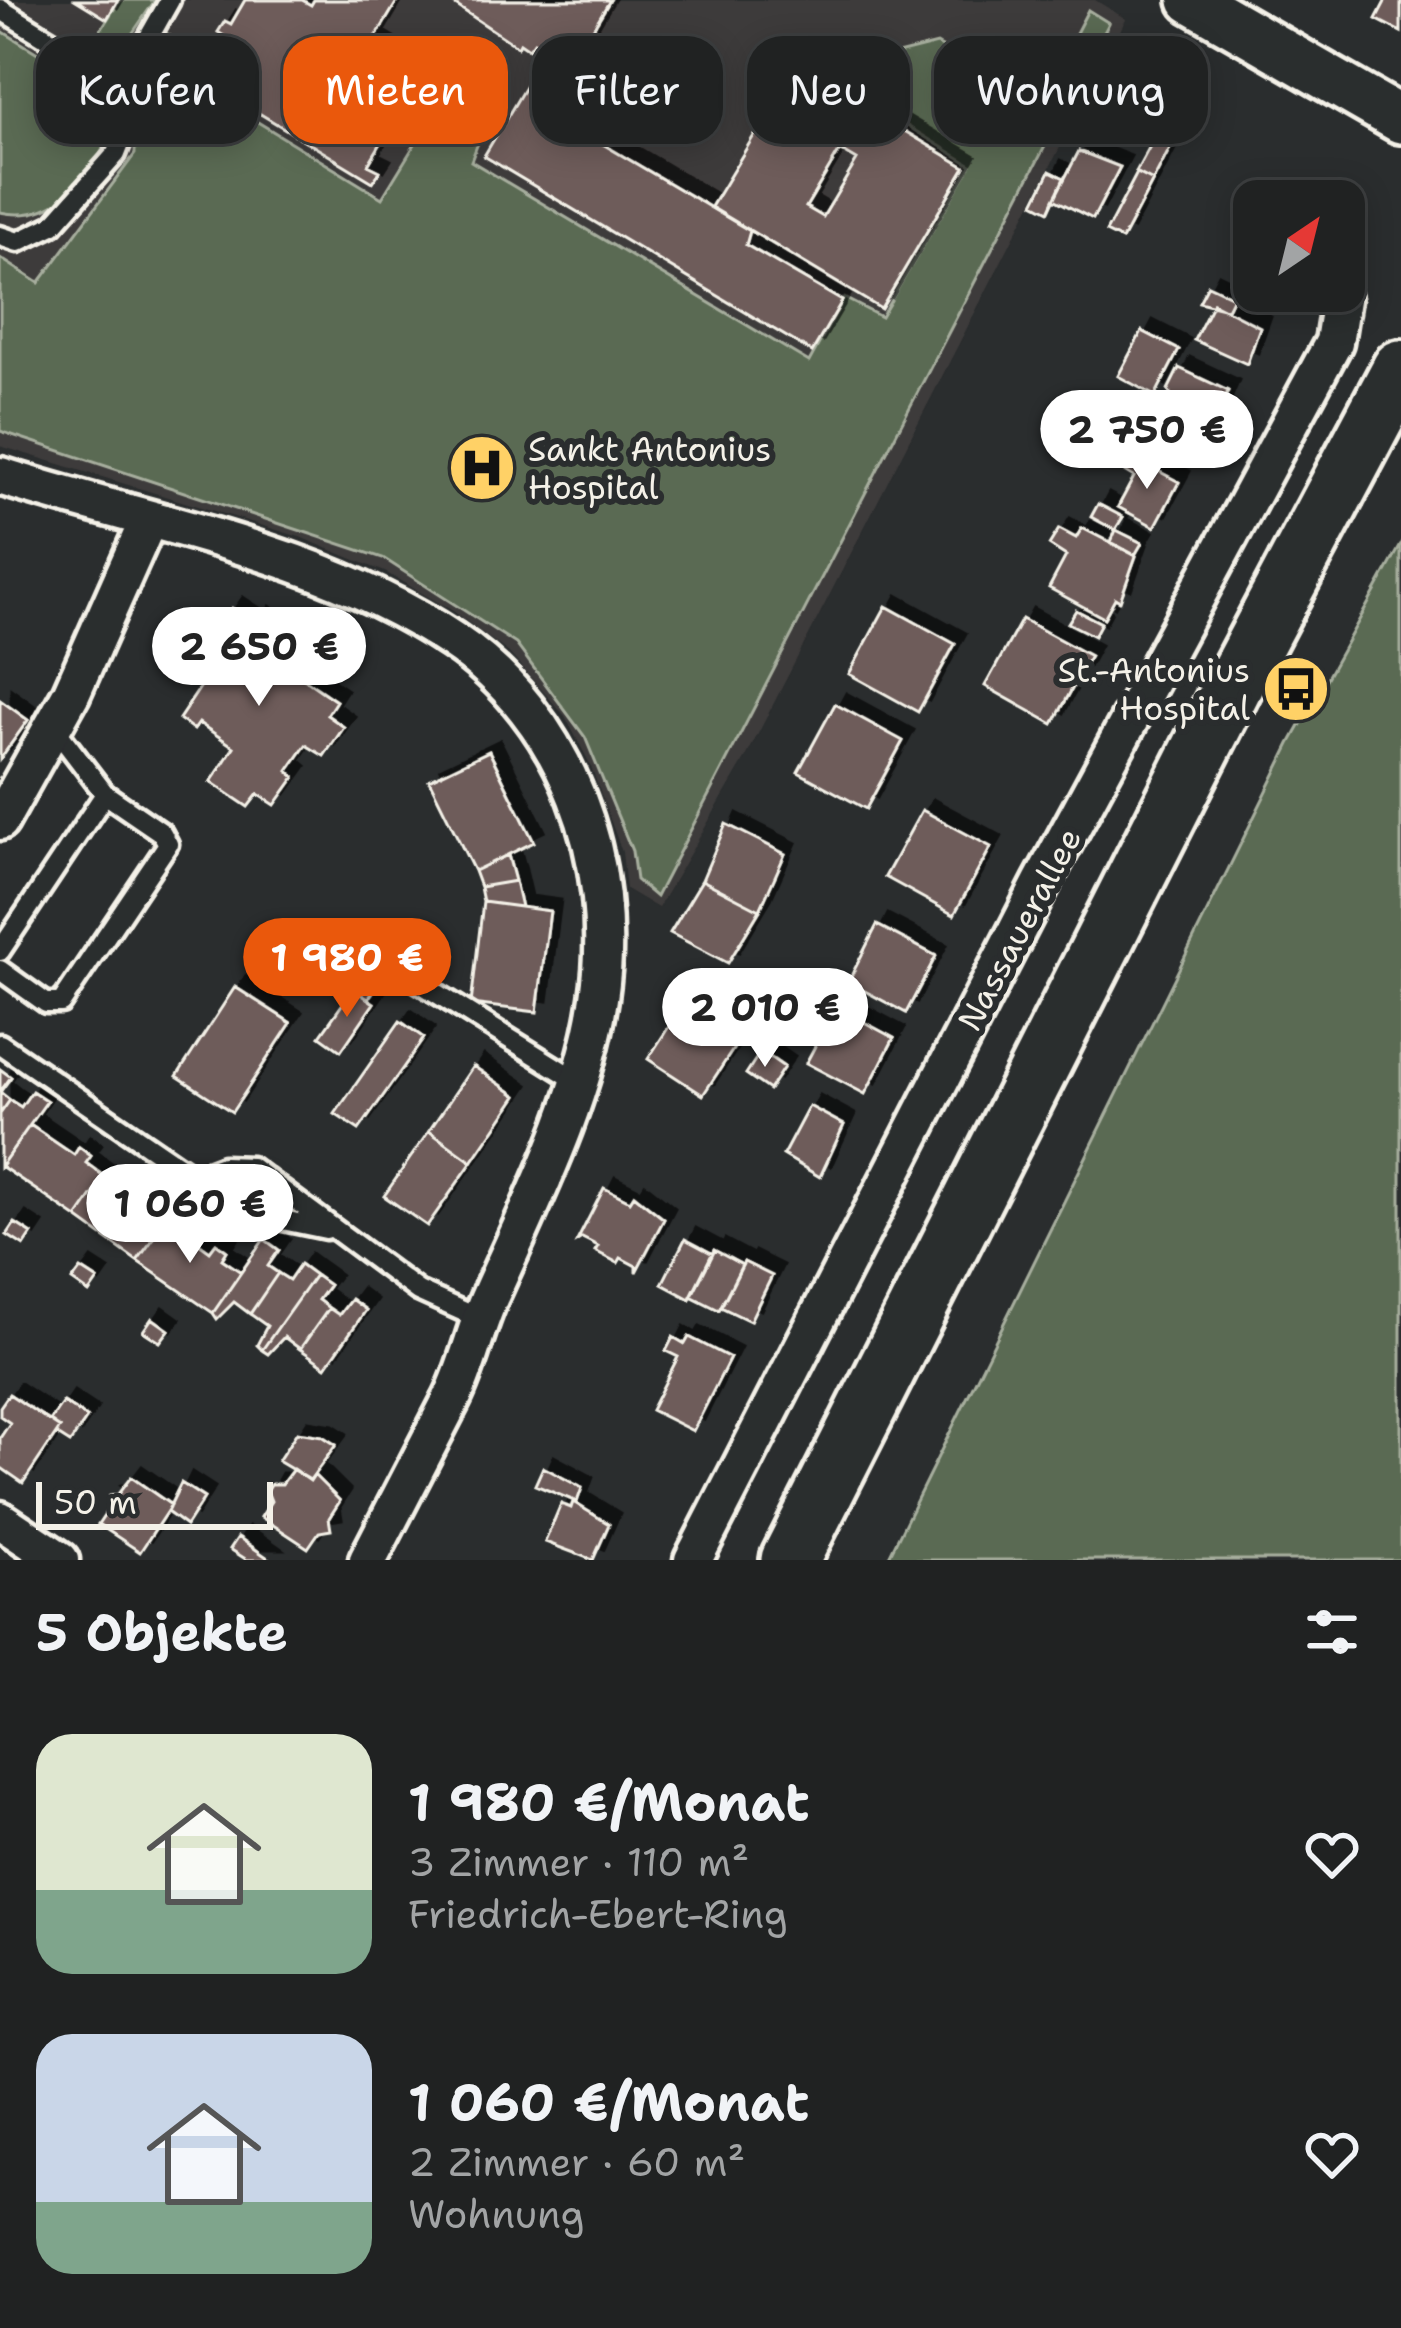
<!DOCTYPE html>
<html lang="de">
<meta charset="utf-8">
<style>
:root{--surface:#202222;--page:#282a2a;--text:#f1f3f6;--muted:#a2a4a5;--line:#3d3f40;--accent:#ea580c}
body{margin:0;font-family:"Shantell Sans",sans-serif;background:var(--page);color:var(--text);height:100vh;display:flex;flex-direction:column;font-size:45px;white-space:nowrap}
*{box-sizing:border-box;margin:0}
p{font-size:39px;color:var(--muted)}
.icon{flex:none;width:66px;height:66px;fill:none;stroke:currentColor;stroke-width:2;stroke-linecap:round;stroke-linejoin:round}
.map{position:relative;height:1560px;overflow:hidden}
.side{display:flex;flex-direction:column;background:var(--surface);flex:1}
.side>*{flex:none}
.banner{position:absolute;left:36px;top:36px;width:1329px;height:108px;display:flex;gap:24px}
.needle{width:78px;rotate:35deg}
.tools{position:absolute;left:1233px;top:180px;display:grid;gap:24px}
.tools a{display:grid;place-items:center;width:132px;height:132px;border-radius:24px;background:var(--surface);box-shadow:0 6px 30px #0003,0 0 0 3px var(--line);font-size:60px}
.scale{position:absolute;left:36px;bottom:30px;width:237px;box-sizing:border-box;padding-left:12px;border:6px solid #f4f1e8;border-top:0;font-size:33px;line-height:42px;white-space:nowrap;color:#f4f1e8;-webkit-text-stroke:9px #2a2d2e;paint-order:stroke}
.price{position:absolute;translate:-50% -102px;padding:0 27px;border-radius:42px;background:#fff;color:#222;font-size:39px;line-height:78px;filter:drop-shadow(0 3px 6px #0008)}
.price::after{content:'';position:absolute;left:50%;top:72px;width:36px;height:27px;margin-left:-18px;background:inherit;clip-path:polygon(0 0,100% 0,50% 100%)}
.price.on{background:var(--accent);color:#fff}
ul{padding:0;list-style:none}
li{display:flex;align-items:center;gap:36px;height:300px;padding:0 36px}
li span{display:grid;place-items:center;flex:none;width:336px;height:240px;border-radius:36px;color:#555}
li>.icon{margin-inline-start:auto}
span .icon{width:144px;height:144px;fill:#fffc;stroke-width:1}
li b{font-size:51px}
h2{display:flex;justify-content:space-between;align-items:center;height:144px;padding:0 36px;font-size:51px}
.pill{padding:0 42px;border-radius:36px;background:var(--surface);box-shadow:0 6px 30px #0003,0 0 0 3px var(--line);font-size:42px;line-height:108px}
.pill.on{background:var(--accent);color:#fff}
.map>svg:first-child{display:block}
</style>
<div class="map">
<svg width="1401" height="1560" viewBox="0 0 1401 1560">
<defs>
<filter id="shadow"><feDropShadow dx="11" dy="-11" stdDeviation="0" flood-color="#0009"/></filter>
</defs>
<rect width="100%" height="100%" fill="#2a2d2e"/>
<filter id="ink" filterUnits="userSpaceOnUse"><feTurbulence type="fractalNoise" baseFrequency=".00833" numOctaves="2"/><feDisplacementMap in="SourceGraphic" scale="24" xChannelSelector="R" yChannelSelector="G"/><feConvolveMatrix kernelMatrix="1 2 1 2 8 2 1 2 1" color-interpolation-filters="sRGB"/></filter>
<g filter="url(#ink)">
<path fill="#3e3b3b" d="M0,0H1095L1126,19L745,759L658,908L626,889L622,852L590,764L565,716L509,653L453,611L385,572L300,537L0,446Z"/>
<path fill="#5a6a53" stroke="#a7ae9e" stroke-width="3" d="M120,0H155C141,23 112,57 108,83C106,98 114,116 110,130C94,180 53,224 0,212V30L72,74Z
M1088,10L1109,23L656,897L636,880L632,851L585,737L516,644L383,558L0,431V258L39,283L135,154L136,83L163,31L198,54L189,80L382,198L464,64L500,86L471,161L809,362L844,298L881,317L971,165L809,66L817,56L844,48L846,67L937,44L1040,102Z
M1401,545V1560H887L1290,744Z"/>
<path fill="#6e5b5a" stroke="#f4f1e8" stroke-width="3" fill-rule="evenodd" filter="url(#shadow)" d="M76,0H118L107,19Z
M245,0H302L311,5L314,0H398L373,42L435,79L429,89L418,82L394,122L400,126L393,137L387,133L368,165L380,171L373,182L199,77L224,36L218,32L225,21L231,24Z
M448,0H610L572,64L534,42L529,49L520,43L518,47Z
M1386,0H1401V32L1376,19Z
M1138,46L1180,67L1163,112L1183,123L1153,181L1136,172L1150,146L1098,118Z
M547,50L572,64L545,110L750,231L746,245L842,301L812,352L484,156Z
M795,66L965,167L881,309L711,207L755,134L766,141L783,113L771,106ZM840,150L857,160L823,217L806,207Z
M1079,151L1120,167L1093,219L1054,199Z
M1050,171L1064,178L1049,211L1034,203Z
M1137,173L1153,181L1122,240L1106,232Z
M1208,285L1233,297L1227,309L1199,302Z
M1213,303L1260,327L1247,364L1194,340Z
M1142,331L1179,350L1155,396L1118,376Z
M1179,368L1228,391L1211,431L1203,436L1169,415L1175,402L1168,390Z
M1111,408L1133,419L1126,432L1104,421Z
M1132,457L1179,482L1155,527L1118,507L1134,477L1124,471Z
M1098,504L1123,517L1115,530L1091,517Z
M1082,528L1136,556L1120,601L1115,598L1104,618L1049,588L1066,556L1049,545L1059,529L1076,538Z
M1116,530L1142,543L1135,555L1111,542Z
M886,606L955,644L918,712L849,674Z
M232,608L255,623L259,617L302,647L288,668L336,701L327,715L344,727L324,756L306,745L288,771L295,777L275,805L258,794L248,807L211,782L234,747L199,723L194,730L179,719L217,662L202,651Z
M1076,610L1101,623L1094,636L1068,623Z
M1022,619L1090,656L1053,724L985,686Z
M0,700L28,720L0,759Z
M835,704L903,741L866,809L798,772Z
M489,751L534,842L474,871L429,780Z
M922,810L991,847L954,915L885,877Z
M726,824L785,854L760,910L702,880Z
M508,855L515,881L480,887L474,871Z
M702,880L760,910L728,963L670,933Z
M515,881L521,907L483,902L480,887Z
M483,902L550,911L537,1012L471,1004Z
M877,925L936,956L906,1013L848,982Z
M361,978L375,989L368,999L353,989Z
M235,987L291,1023L232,1112L177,1076Z
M353,989L374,1003L341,1051L320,1036Z
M836,1007L894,1038L865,1094L806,1063Z
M679,1011L734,1048L703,1095L648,1059Z
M400,1021L424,1038L359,1130L335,1114Z
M761,1051L784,1067L769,1090L746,1074Z
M473,1066L517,1096L472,1162L429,1131Z
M0,1069L11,1077L0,1092L10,1100L0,1114Z
M32,1091L47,1101L0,1167V1114L10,1100L21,1107Z
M809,1106L844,1125L820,1177L783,1155Z
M30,1125L74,1155L79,1147L91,1156L86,1163L105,1177L77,1218L1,1166Z
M429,1131L472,1162L427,1226L384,1196Z
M105,1177L139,1201L145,1193L157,1201L151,1209L167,1220L137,1261L77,1218Z
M604,1188L630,1201L634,1195L664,1219L636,1272V1266L621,1258L618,1263L595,1251L598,1246L582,1238L577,1241Z
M167,1220L210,1251L216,1243L227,1251L222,1259L241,1272L213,1313L137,1261Z
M15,1223L32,1234L24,1246L7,1235Z
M264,1239L279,1250L268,1266L278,1273L250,1314L234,1302L217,1319L213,1313Z
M685,1239L713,1254L690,1299L662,1284Z
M714,1250L742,1265L719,1310L691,1296Z
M744,1262L772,1276L750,1321L721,1307Z
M300,1264L315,1275L262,1350L257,1345L267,1326L250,1314L278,1273L289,1280Z
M81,1269L98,1280L89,1293L72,1281Z
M315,1275L329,1285L318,1300L329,1308L300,1349L284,1337L268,1354L262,1350Z
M351,1299L366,1310L326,1367L300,1349L329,1308L339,1315Z
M152,1318L169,1330L160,1342L143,1331Z
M673,1337L685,1344L689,1337L730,1358L693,1431L651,1410L678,1357L666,1351Z
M9,1394L60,1428L23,1483L0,1467V1438L10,1423L0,1416V1407Z
M63,1402L87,1418L70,1443L56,1434L60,1428L50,1421Z
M297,1432L322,1436L336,1445L310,1480L278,1461Z
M543,1467L582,1488L577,1502L535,1485Z
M293,1469L310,1481L314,1475L340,1501L329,1518L331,1530L319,1532L308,1548L261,1517L271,1501L267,1491L271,1484H282Z
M131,1477L171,1505L140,1552L98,1524L114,1500L110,1496L118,1494Z
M181,1483L204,1498L186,1526L167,1512Z
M573,1502L609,1524L593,1560L545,1542L561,1504L571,1508Z
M238,1537L271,1560H247L230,1549Z"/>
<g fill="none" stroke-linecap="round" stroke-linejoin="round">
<g stroke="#f4f1e8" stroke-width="27">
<path id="service" d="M0,9L52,41
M0,236L18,242L53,225L116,154L127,126L122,85L170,0
M0,951L105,794
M0,970L46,1003H61L168,844L162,833L105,794L53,726
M277,974L297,960L330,953L377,956L579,1082
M0,1044L194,1177L223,1166L251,1167L418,1291L480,1319
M240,1211L326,1229"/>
</g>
<g stroke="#f4f1e8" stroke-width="45">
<path id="minor" d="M0,476C150,524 319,551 452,640C568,717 619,862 599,998C584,1101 532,1202 490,1296C475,1329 468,1366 452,1398C424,1452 396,1506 368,1560
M0,821L71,694L148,521
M0,1520L60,1560
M693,1560L1042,882L1334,342L1341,299"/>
</g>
<g stroke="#f4f1e8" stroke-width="54">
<path id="tertiary" d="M1192,0L1401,120"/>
</g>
<g stroke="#f4f1e8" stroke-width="66">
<path id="primary" d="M790,1560L1238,676L1401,369"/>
</g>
<use href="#service" stroke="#2a2d2e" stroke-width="18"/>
<use href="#minor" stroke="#2a2d2e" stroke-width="36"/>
<use href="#tertiary" stroke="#2a2d2e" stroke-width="45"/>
<use href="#primary" stroke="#2a2d2e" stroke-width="57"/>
</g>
</g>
<defs>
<g id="hospital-disc" transform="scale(3.45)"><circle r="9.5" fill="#ffd166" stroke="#2a2d2e"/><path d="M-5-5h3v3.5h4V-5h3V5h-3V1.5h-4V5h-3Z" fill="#111"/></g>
<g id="bus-disc" transform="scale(3.45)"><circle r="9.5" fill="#ffd166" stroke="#2a2d2e"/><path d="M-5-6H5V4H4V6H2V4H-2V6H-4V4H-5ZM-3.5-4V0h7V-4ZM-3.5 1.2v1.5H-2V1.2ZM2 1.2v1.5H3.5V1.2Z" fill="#111"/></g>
</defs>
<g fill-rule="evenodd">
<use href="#hospital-disc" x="482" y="468"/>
<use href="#bus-disc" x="1296" y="689"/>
</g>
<g text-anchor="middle" stroke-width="12" stroke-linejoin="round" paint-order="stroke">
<g font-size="33" fill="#f4f1e8" stroke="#2a2d2e" text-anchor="start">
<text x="528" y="461">Sankt Antonius<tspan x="528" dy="38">Hospital</tspan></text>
<text x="1250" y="682" text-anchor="end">St.-Antonius<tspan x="1250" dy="38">Hospital</tspan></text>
</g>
<g font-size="33" fill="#f4f1e8" stroke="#2a2d2e">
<text transform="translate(1019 929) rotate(-62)" y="12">Nassauerallee</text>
</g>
</g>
</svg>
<div class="tools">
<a><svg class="needle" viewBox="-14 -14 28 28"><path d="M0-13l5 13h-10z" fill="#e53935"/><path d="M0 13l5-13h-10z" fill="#a2a4a5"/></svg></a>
</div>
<div class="scale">50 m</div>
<b class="price" style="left:1147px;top:492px">2 750 €</b>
<b class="price" style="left:259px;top:709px">2 650 €</b>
<b class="price on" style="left:347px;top:1020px">1 980 €</b>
<b class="price" style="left:765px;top:1070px">2 010 €</b>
<b class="price" style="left:190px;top:1266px">1 060 €</b>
<div class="banner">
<a class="pill">Kaufen</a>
<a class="pill on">Mieten</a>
<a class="pill">Filter</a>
<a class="pill">Neu</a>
<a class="pill">Wohnung</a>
</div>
</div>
<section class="side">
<h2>5 Objekte<svg class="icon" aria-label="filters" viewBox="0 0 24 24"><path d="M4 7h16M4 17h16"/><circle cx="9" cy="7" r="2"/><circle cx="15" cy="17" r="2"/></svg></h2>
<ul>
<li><span style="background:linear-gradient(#dfe7d0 65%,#7fa58c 0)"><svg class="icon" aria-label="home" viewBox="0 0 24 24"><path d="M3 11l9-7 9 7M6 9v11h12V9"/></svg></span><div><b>1 980 €/Monat</b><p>3 Zimmer · 110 m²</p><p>Friedrich-Ebert-Ring</p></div><svg class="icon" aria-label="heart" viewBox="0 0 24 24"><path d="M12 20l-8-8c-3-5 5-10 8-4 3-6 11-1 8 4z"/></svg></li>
<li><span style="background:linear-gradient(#c9d6e8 70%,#7fa58c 0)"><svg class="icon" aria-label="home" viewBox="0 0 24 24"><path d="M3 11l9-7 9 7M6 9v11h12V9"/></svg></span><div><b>1 060 €/Monat</b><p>2 Zimmer · 60 m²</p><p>Wohnung</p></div><svg class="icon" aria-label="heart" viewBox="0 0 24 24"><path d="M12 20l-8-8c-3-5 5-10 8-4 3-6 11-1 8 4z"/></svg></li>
</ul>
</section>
